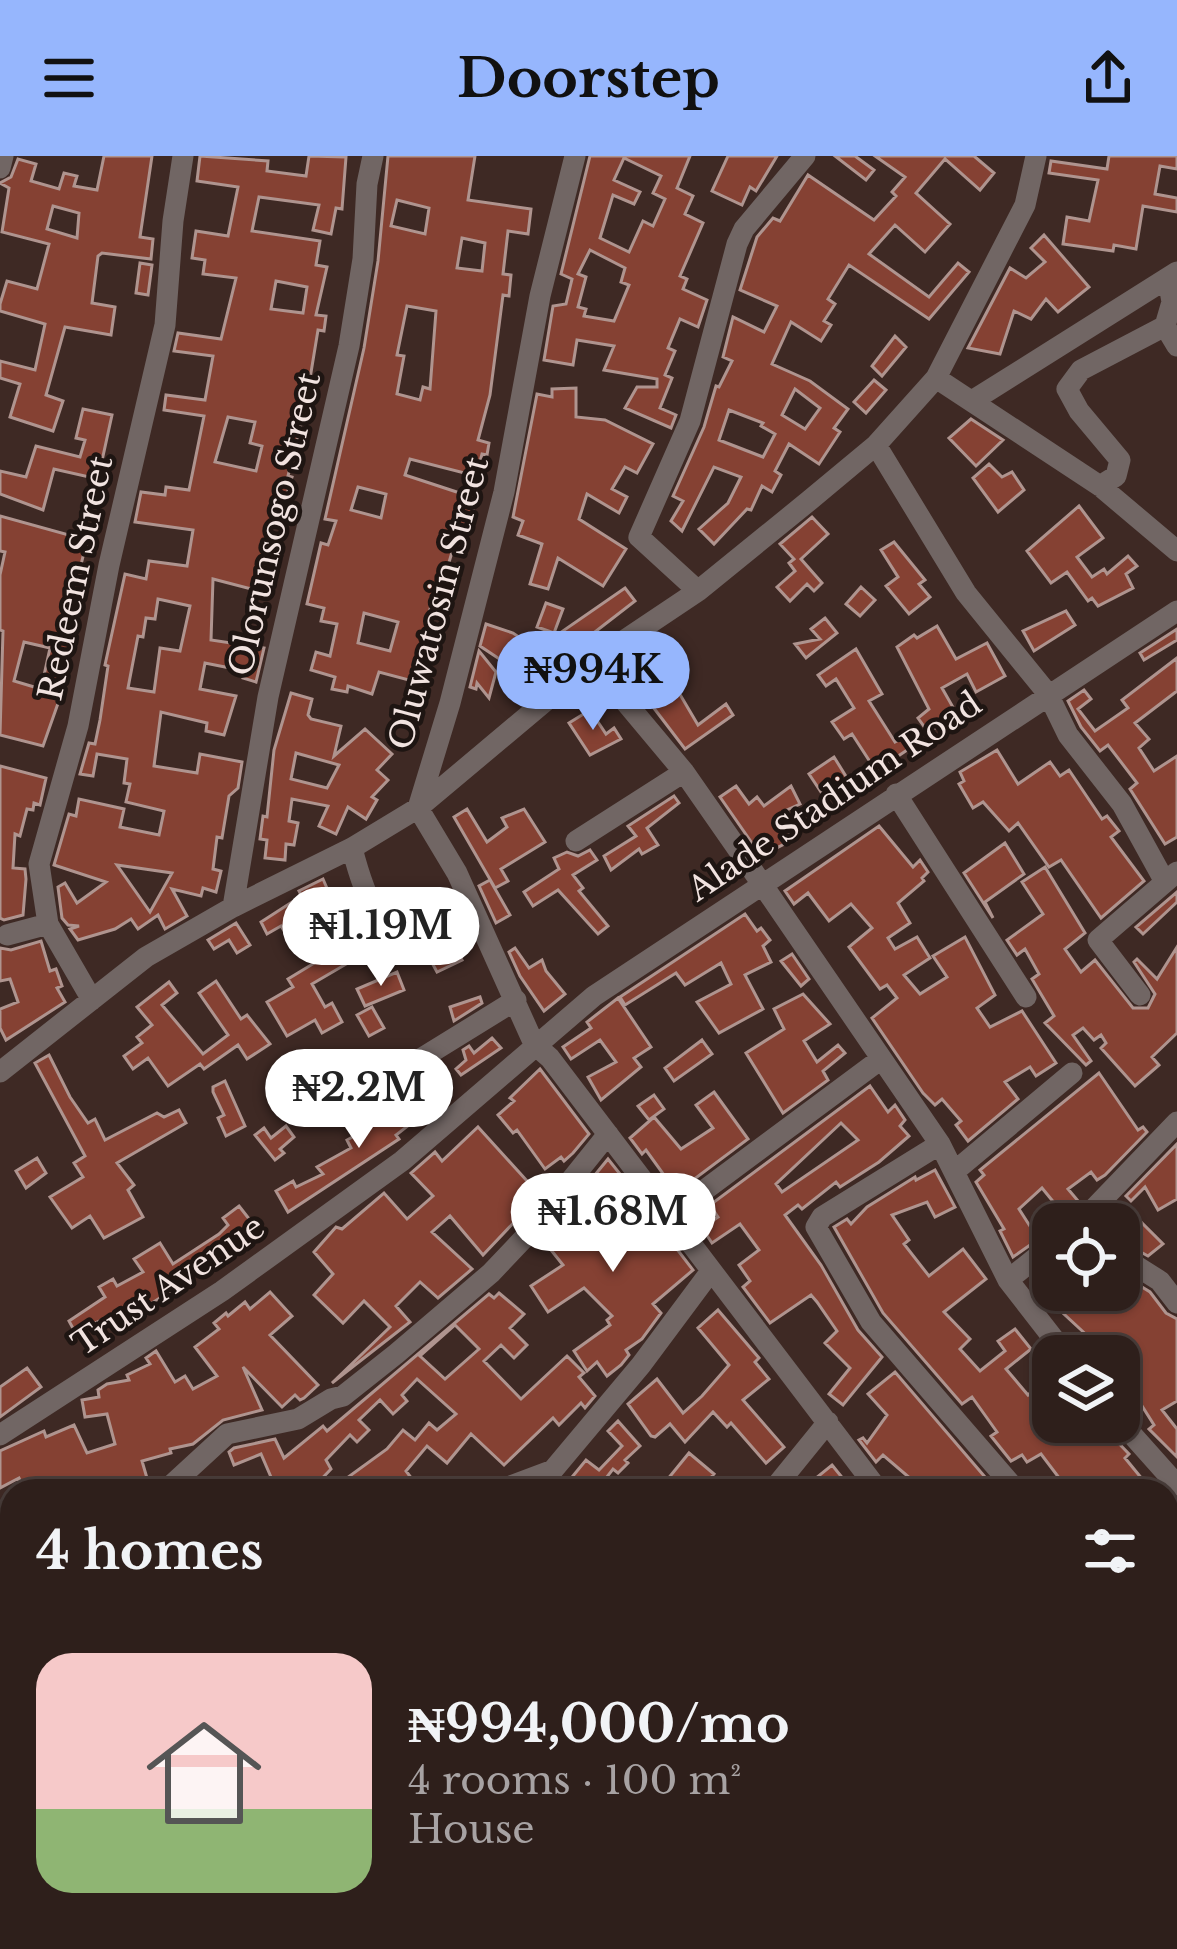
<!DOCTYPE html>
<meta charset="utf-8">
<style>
:root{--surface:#2e1f1b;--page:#362724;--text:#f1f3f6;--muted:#a7a2a3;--line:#493d3a;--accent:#96b6fd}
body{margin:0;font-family:"Libre Baskerville",serif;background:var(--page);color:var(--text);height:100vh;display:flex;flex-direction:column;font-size:45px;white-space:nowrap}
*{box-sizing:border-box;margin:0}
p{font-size:39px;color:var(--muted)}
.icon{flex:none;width:66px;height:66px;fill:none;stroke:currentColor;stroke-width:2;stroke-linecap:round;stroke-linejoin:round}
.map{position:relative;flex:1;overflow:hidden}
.sheet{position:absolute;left:0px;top:1323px;width:1179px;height:471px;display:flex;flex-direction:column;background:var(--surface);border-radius:36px 36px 0 0;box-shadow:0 3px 9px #0004,0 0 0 3px var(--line)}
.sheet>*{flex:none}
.fabs{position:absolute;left:1032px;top:1047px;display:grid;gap:24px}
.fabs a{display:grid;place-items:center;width:108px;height:108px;border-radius:24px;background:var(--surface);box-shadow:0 3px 9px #0004,0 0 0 3px var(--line);font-size:60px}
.price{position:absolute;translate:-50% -102px;padding:0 27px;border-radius:42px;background:#fff;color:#222;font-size:39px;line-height:78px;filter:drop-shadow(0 3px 6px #0008)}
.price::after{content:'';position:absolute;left:50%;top:72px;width:36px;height:27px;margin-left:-18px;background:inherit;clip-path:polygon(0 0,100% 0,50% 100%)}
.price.active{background:var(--accent);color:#111}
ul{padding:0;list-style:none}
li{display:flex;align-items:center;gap:36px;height:300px;padding:0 36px}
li+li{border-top:3px solid var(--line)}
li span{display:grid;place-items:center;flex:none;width:336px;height:240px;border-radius:36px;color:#555}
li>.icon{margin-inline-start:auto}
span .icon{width:144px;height:144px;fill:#fffc;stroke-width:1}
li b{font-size:51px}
h2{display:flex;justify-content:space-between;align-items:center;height:144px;padding:0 36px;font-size:51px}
header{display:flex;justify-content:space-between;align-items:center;height:156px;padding:0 36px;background:var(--accent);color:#111;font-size:54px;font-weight:700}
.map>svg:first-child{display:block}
</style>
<header><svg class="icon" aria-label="menu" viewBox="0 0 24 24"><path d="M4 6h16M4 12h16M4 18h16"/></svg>Doorstep<svg class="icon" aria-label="share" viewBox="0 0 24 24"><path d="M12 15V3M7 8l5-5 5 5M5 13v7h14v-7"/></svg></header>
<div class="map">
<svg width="1177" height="1793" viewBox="0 0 1177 1793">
<rect width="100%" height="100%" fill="#3e2924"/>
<path fill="#854133" stroke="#af948f" stroke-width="3" fill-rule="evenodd" d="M104,0H152L140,81L153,83L151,103L102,97L98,100L92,147L115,151L111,179L65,171L46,239L63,245L53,275L10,261L20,228L0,222V205L35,214L45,168L0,155V148L7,125L37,133L49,88L2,76L9,32L0,27L11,21L18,3L36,8L31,25L59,33L64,17L77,20L74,30L97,34ZM53,50L79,57L77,82L47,73Z
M200,0L268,5L267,15L306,20L309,0L346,1L342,53L336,52L331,78L313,74L319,49L259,41L252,75L320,85L316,109L327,111L316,159L326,160L324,175L318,174L305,253L288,320L292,321L284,348L277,347L255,434L213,423L211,484L264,492L256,526L243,522L245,515L205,507L200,533L236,540L224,579L206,575L207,567L161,556L154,610L197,617L200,598L242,606L238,632L229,640L222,682L217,681L213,713L221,715L216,736L203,732L201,740L172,733L187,760L165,773L158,759L138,773L131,763L115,773L78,784L70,773L79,770L68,769L62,762L58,731L65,727L77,747L106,726L54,709L69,658L76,660L79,643L124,653L120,671L159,679L164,655L126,646L130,628L124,627L127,603L97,598L93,620L80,618L89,587L95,588L100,564L108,510L105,509L125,418L146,423L149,405L187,410L193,374L135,366L141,336L165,339L166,331L189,334L204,260L164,254L166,239L205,244L213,200L174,195L178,177L221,183L236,122L203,118L205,104L192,102L196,75L228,80L238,31L197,25ZM276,125L307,131L303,157L271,153ZM228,261L255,266L250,287L262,290L256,315L215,306ZM158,443L190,450L180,495L160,492L154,536L128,532L138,480L143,481L146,462L155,463ZM117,709L172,717L150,756Z
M388,0H475L468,44L531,53L528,78L508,75L503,118L511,119L509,140L503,139L490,239L478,284L489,287L487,299L482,298L476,320L410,303L405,319L478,343L452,396L441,434L435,433L427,465L440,469L437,481L433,487L425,485L416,512L424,515L420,527L379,516L372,538L348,530L347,536L332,533L335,521L311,514L316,496L330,500L337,468L321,465L324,452L307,448L321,387L328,389L336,365L325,363L364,192L378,105ZM397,44L429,52L425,78L391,70ZM462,82L485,87L482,115L457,112ZM407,150L436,155L430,233L423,231L420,244L397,238L404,200L397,199ZM358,331L386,338L381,362L351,354ZM364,457L398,466L390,495L358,487Z
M590,0H690L677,32L693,40L685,58L703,67L680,120L687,123L683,133L707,144L698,171L680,163L668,192L675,195L665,219L672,222L660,252L676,259L671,272L625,252L637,231H657V223L604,214L614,190L577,184L573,209L544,204L553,150L566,148L572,123L561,118ZM624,2L661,20L653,37L665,43L653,70L643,65L629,96L600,82L613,39L634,48L640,36L614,24ZM590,94L625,112L621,126L629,129L614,165L584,160L586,153L578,151L586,121L578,118Z
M728,0H777L756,35L750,31L742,49L712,35Z
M835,0H855L874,14L866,24Z
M875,0H974L994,17L980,34L945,3L916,37L950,68L925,96L895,69L869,98L929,141L958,107L969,116L929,163L849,109L828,143L835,148L824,165L831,169L821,185L791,166L772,208L810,225L848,253L834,272L840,276L819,308L789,288L775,315L781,319L772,336L762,330L751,354L747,353L714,388L699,373L728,347L741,321L714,311L682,375L671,365L683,345L673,340L704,271L716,230L719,231L732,205L723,201L733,161L764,176L777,150L740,134L757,81L773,62L780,65L808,19L874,64L896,40L892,36L905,21ZM795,233L820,252L805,273L782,259ZM729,254L763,267L761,270L775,278L763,301L719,284Z
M1109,0H1177V13L1160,10L1155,38L1177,42V56L1143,50L1136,93L1114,89L1113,95L1063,88L1067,61L1089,65L1098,24L1049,17L1051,5L1107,13Z
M1044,79L1089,131L1058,156L1046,143L1031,163L1014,155L1000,198L968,192L1010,112L1026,122L1045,106L1031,92Z
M140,107L152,109L148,139L136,137Z
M895,180L906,191L882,220L872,210Z
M874,224L886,234L866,257L854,246Z
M576,232V261L605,264L653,288L637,317L625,311L612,333L627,341L619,357L587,338L579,363L626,393L603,430L558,402L548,433L530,428L542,388L518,379L523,365L513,361L537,238L552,241V233Z
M83,253L112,259L98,323L54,313L43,354L0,338V315L26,321L36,290L80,301L85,284L76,282Z
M971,263L1003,284L976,310L949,282Z
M989,308L1002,321L1012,316L1024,334L998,356L973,322Z
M1079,350L1103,382L1077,401L1092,421L1104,413L1107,418L1128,400L1137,410L1126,418L1133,432L1098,450L1092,442L1088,445L1067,416L1051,427L1027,395Z
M0,360L87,384L79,417L87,419L62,536L43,590L0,579L3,475L0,474V419L5,396L0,395ZM24,486L50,492L41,533L14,525Z
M812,361L828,378L801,403L822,427L814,435L807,428L790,445L777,431L795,415L789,407L794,403L780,388Z
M894,386L925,424L919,428L930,441L909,458L886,430L898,421L881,394Z
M861,431L875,444L860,460L846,448Z
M625,432L635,445L569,496L557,479Z
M546,447L563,453L554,477L537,471Z
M1066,455L1075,469L1034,495L1023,475Z
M825,462L837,477L806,502L795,488L820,483L811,473Z
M486,468L513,477L544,498L532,517L513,512L480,490Z
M937,470L956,503L987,487L1005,520L976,536L967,518L942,532L954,553L946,557L949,564L928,576L918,562L929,553L897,491L914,479L917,482Z
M1177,473V484L1144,504L1140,497Z
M856,493L882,538L869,545L895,586L913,576L919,586L876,615L852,578L844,583L832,566L854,552L836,523L826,530L818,519Z
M479,495L496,516L489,542L477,527L476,533L470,531Z
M1177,502V535L1135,567L1149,583L1139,592L1154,615L1177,600V681L1165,688L1130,633L1137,627L1108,589L1100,595L1081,571L1068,545L1084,534L1091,543L1078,553L1095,575L1128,552L1122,544Z
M627,506L643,531L636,535L617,512Z
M675,530L698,569L726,548L733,559L685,593L650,547Z
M291,537L312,543L308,559L311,563L341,570L334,600L365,573L392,598L377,614L388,624L372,641L377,644L366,663L348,651L336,678L319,670L328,650L292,643L289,665L298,667L294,689L286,688L285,704L265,702L267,684L260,683L263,660L267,661L274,594ZM296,597L339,609L327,632L291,623Z
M590,554L606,578L614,572L621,583L590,599L569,567Z
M997,594L1018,628L1050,606L1060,620L1069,614L1102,663L1107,660L1119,675L1111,681L1144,725L1101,762L1061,704L1049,711L1018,667L1009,675L983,646L973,652L959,628L964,625L960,616Z
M834,601L847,622L821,636L809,618Z
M0,610L46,622L40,649L34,647L33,654L27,653L20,680L15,678L13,712L25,713L26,723L23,759L4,764L0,762Z
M736,630L749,648L757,641L764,650L791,630L800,648L787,654L792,666L784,670L794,683L761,700L720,641Z
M674,640L679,647L647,672L658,689L642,698L639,693L611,714L604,700L636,680L628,670Z
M467,653L487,686L507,671L502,662L524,653L545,686L501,713L508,725L495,732L454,661Z
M879,670L913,711L920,704L928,716L922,722L924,725L898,747L910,767L888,782L895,793L917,781L930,802L904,819L920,838L947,821L933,800L965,781L995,839L977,852L990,871L1022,855L1056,907L1036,920L1030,911L1005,926L1018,943L968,985L956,969L961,965L942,943L935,949L923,937L872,862L897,842L887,829L880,833L849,791L872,772L851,748L829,765L808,737L794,748L785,735Z
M1005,687L1024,718L985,746L993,762L964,717Z
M590,694L597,704L573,719L583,732L579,735L608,770L598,778L558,734L533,750L524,736L559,713L554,702L567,696L578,700Z
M1045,711L1085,777L1065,793L1081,816L1095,804L1133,852H1148L1155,838L1134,806L1137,803L1157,823L1177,791V877L1152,901L1159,909L1135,930L1101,892L1106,887L1101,879L1094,884L1083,872L1073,879L1091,905L1086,909L1045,867L1054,860L1032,823L1039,818L1025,793L1017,799L1007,784L1043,758L1022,726Z
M323,723L329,737L305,747L299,735Z
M490,724L510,759L496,767L479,730Z
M1177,736V746L1143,778L1136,771Z
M292,746L313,779L294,791L281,770L267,778L261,766Z
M745,758L757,775L761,772L770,784L763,790L771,806L745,819L763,853L719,877L697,846L731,828L721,807L685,829L676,817L625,849L620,841Z
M236,767L250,789L237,797L229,784L214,793L208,784Z
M41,785L50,815L56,813L62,830L57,832L65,846L6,884L0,872V853L18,846L10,823L0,825V792L11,794Z
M344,789L353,804L312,828L325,851L332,847L342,866L322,877L315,864L287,880L267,846L293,831L288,823Z
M515,792L529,812L542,804L546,815L565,838L544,855L520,820L509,796Z
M458,797L462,804L437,816L431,805Z
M792,798L809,823L801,830L781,805Z
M397,816L404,834L365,850L357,833Z
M216,825L241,863L247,859L270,888L247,903L238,889L204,913L200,908L168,930L148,902L133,913L124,900L142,887L137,881L152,869L137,851L169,826L177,837L162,849L203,898L228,879L199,837Z
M803,838L830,868L804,885L817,906L838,889L845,897L823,915L828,924L783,957L746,897L784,873L774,853Z
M480,841L482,847L454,865L450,851Z
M618,842L651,891L634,902L641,911L601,944L588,921L616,906L600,884L571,903L563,891L591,872L587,866Z
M372,851L384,872L369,880L357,859Z
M492,882L501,892L461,919L456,913L466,904L463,894L469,890L474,897Z
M702,884L712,898L674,925L665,912Z
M49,899L70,941L88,967L95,963L105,984L157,957L164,961L179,954L186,967L117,1007L134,1029L128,1034L143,1061L104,1082L90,1060L72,1072L50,1041L83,1021L74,1007L85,1000L35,907Z
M540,913L589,978L573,997L564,1005L561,1001L545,1013L517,974L513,977L498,959L514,945L510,942Z
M1099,917L1138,974L1143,971L1147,976L1105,1019L1097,1024L1091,1016L1068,1033L1079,1046L1064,1068H1053V1073L1013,1101L1000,1075L1004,1073L976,1026L984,1019L980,1014ZM1042,1032L1060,1054L1035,1078L1019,1053Z
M225,925L245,970L226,980L218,962L224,959L213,936V931Z
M442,928L449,938L396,979L399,983L288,1056L276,1035L293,1025L296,1031L323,1018L317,1011L351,992L347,984L391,959L395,964Z
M870,930L888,956L895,949L905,964L900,970L909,980L879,1006L840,1031L836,1026L802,1053L798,1049L785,1059L821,1109L858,1174L882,1201L843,1249L829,1238L850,1212L825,1187L837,1175L817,1146L811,1139L770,1167L743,1131L750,1125L739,1109L759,1094L740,1068L712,1087L702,1072L718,1061L710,1049ZM841,967L858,984L782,1036L776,1028Z
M714,936L748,983L673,1039L665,1029L669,1026L646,994L642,998L630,982L654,961L681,993L713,972L696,949Z
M654,939L664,953L649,964L638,950Z
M286,970L294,981L280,993L284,997L275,1004L255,979L264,972L271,982Z
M478,971L528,1026L524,1029L537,1042L483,1099L450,1060L432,1076L472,1113L438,1142L420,1126L396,1150L410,1166L332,1227L390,1171L364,1145L343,1167L314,1139L333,1118L314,1096L336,1071L342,1073L384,1037L407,1063L433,1040L411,1017L435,996L442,1005Z
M1177,988V1043L1158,1054L1145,1031L1131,1045L1126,1040Z
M37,1002L46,1017L26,1032L16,1015Z
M608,1003L620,1018L587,1044L581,1036Z
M935,1014L955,1051L935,1061L927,1046L892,1059L909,1084L904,1088L929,1120L963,1093L986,1123L944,1156L970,1183L960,1193L980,1215L1005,1195L998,1185L1015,1173L1031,1193L1006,1213L1028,1239L1053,1215V1266H1089L1098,1275L1103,1271L1129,1298L1125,1302L1152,1335H1069L1041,1298L1027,1306L1022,1299L1011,1305L991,1280L997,1276L972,1241L962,1248L883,1157L834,1071L847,1063L851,1068L867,1051L915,1021L916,1024Z
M634,1037L693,1114L653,1148L661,1157L642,1183L626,1194L629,1199L621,1209L607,1220L597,1206L587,1215L574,1195L610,1169L607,1164L612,1160L584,1132L548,1156L531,1130L563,1109L543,1084L566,1060L570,1064L591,1046L605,1062Z
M1123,1048L1163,1088L1148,1100L1119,1084V1068H1103Z
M239,1050L257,1073L237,1088L239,1091L135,1158L118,1167L113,1159L75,1176L69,1165L105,1141L99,1131L113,1123L117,1130L143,1116L134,1103L160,1087L173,1108L219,1078L228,1069L223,1062Z
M1119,1117L1150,1136L1166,1157L1177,1163V1245L1162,1254L1177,1273V1301L1149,1273L1154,1269L1130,1231L1119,1239V1184L1106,1197L1051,1146L1064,1134H1119Z
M270,1136L292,1160L270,1179L318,1229L304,1242L300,1244L295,1239L282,1251L243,1211L262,1254L223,1264L193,1288L170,1293L171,1297L142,1305L149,1329L128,1335H25L19,1322L0,1332V1295L44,1275L46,1281L74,1269L87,1297L115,1288L107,1258L85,1261L82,1244L99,1241L98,1234L107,1228L129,1224L127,1219L150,1208L146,1202L156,1195L175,1226L185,1220L193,1233L217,1220L195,1191L219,1173L214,1167L226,1157L228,1160L245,1146L250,1153Z
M499,1137L524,1158L510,1172L527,1189L514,1202L501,1189L484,1205L521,1243L567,1200L584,1217L579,1221L595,1240L585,1252L581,1247L559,1269L553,1262L504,1309L471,1278L447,1307L427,1290L406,1315L412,1323L395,1335H329L387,1293L403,1274L415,1284L429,1267L437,1274L456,1258L417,1223L402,1239L407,1245L393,1258L380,1244L359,1264L369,1274L357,1286L350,1279L326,1304L331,1313L310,1335H292L285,1323L274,1328L261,1298L234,1309L229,1296L234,1292L275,1283L284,1302L323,1270L327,1275L489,1138L494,1142ZM455,1169L479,1193L445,1223L420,1200Z
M718,1154L759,1202L755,1206L769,1223L743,1244L784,1291L766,1307L731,1267L727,1271L713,1256L685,1286L670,1268L655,1281L651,1280L628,1248L657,1223L683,1257L702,1240L729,1209L698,1172Z
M27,1212L41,1231L0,1261V1231Z
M895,1216L997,1335H902L911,1323L883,1299L876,1306L859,1284L863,1282L867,1287L887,1259L868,1238Z
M618,1265L640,1290L625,1304L628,1307L618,1317L613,1313L596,1335H542L565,1323L568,1326L586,1304L599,1314L622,1290L608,1275Z
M689,1297L714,1318L699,1335H658Z
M832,1309L853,1335H800Z
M0,1501L12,1502V1568L4,1573L0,1565Z
M12,1627V1694L0,1700V1634Z
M0,1762L12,1782L20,1793H0Z"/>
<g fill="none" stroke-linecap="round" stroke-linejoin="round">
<path stroke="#716664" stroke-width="21" d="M575,0L540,140L504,336L450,547L418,652L457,717L534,888L550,902L879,1335
M1036,0L1025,49L936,222L1100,330L1177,395
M0,12L3,0
M1168,123L1172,146L1165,170L1177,190
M972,245L1177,116
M876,289L966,437L1048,538L1068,579L1122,648L1165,726
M1100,330L1116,320L1120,304L1079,255L1067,233L1081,214L1165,170
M698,435L639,381L690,265L737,88L744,73L805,0
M592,506L684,616L762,728L940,988L1008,1124L1067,1200
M896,638L1026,841
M576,685L684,616
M352,692C362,731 382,801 437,788C452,785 467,776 481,771
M233,751L268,541L349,190L363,103L367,28L373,0
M7,779L48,768
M1140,839L1098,784L1177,716
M92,844L48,768L39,708L78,570L109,409L165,169L173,65L183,0
M0,916L146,801L233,751L352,692L418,652L592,506L698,435L810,344L876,289L936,222
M354,944L516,844
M940,988L822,1061L816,1071L871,1166L1010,1327
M955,1015L1072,917
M671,1059L881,903
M1079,1068L1177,966
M1119,1099L1160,1125L1177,1147
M1008,1124L1053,1088
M1119,1264L1177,1329
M0,1279L222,1135L402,1005L594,840L1177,455
M165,1335L227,1278L298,1263L331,1243L343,1240L396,1198L491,1117L526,1080L608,978
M497,1335L553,1314L641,1209L711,1115
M772,1335L828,1266
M0,1423L12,1418
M1167,1424L1177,1413
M0,1611L12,1602
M1167,1659L1177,1653
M601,1782L609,1793
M826,1782L836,1793
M1038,1782L1046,1793
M69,1793L86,1782
M391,1793L407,1782
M779,1793L796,1782"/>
</g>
<g text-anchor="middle" stroke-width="9" stroke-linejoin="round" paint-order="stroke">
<g font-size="33" fill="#f1e3e0" stroke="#1e1512">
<text transform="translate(274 368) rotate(-77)" y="12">Olorunsogo Street</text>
<text transform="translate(75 422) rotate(-78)" y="12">Redeem Street</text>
<text transform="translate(438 447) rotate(-75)" y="12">Oluwatosin Street</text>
<text transform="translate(834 640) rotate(-34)" y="12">Alade Stadium Road</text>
<text transform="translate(168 1129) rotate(-34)" y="12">Trust Avenue</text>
</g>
</g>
</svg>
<div class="fabs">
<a><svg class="icon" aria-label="locate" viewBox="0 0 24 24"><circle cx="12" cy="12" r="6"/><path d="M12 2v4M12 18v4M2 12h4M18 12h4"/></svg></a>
<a><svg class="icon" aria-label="layers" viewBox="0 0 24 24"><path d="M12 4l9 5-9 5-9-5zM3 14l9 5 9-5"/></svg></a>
</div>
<b class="price active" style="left:593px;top:577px">₦994K</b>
<b class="price" style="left:381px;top:833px">₦1.19M</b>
<b class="price" style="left:359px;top:995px">₦2.2M</b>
<b class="price" style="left:613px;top:1119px">₦1.68M</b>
<section class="sheet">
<h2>4 homes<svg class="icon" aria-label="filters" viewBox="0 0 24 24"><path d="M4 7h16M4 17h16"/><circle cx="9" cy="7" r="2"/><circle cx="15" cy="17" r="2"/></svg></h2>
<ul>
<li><span style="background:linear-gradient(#f6c9c9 65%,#8fb573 0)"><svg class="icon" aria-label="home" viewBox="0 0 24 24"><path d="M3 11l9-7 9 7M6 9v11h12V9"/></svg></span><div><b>₦994,000/mo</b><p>4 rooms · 100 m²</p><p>House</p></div></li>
</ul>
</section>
</div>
